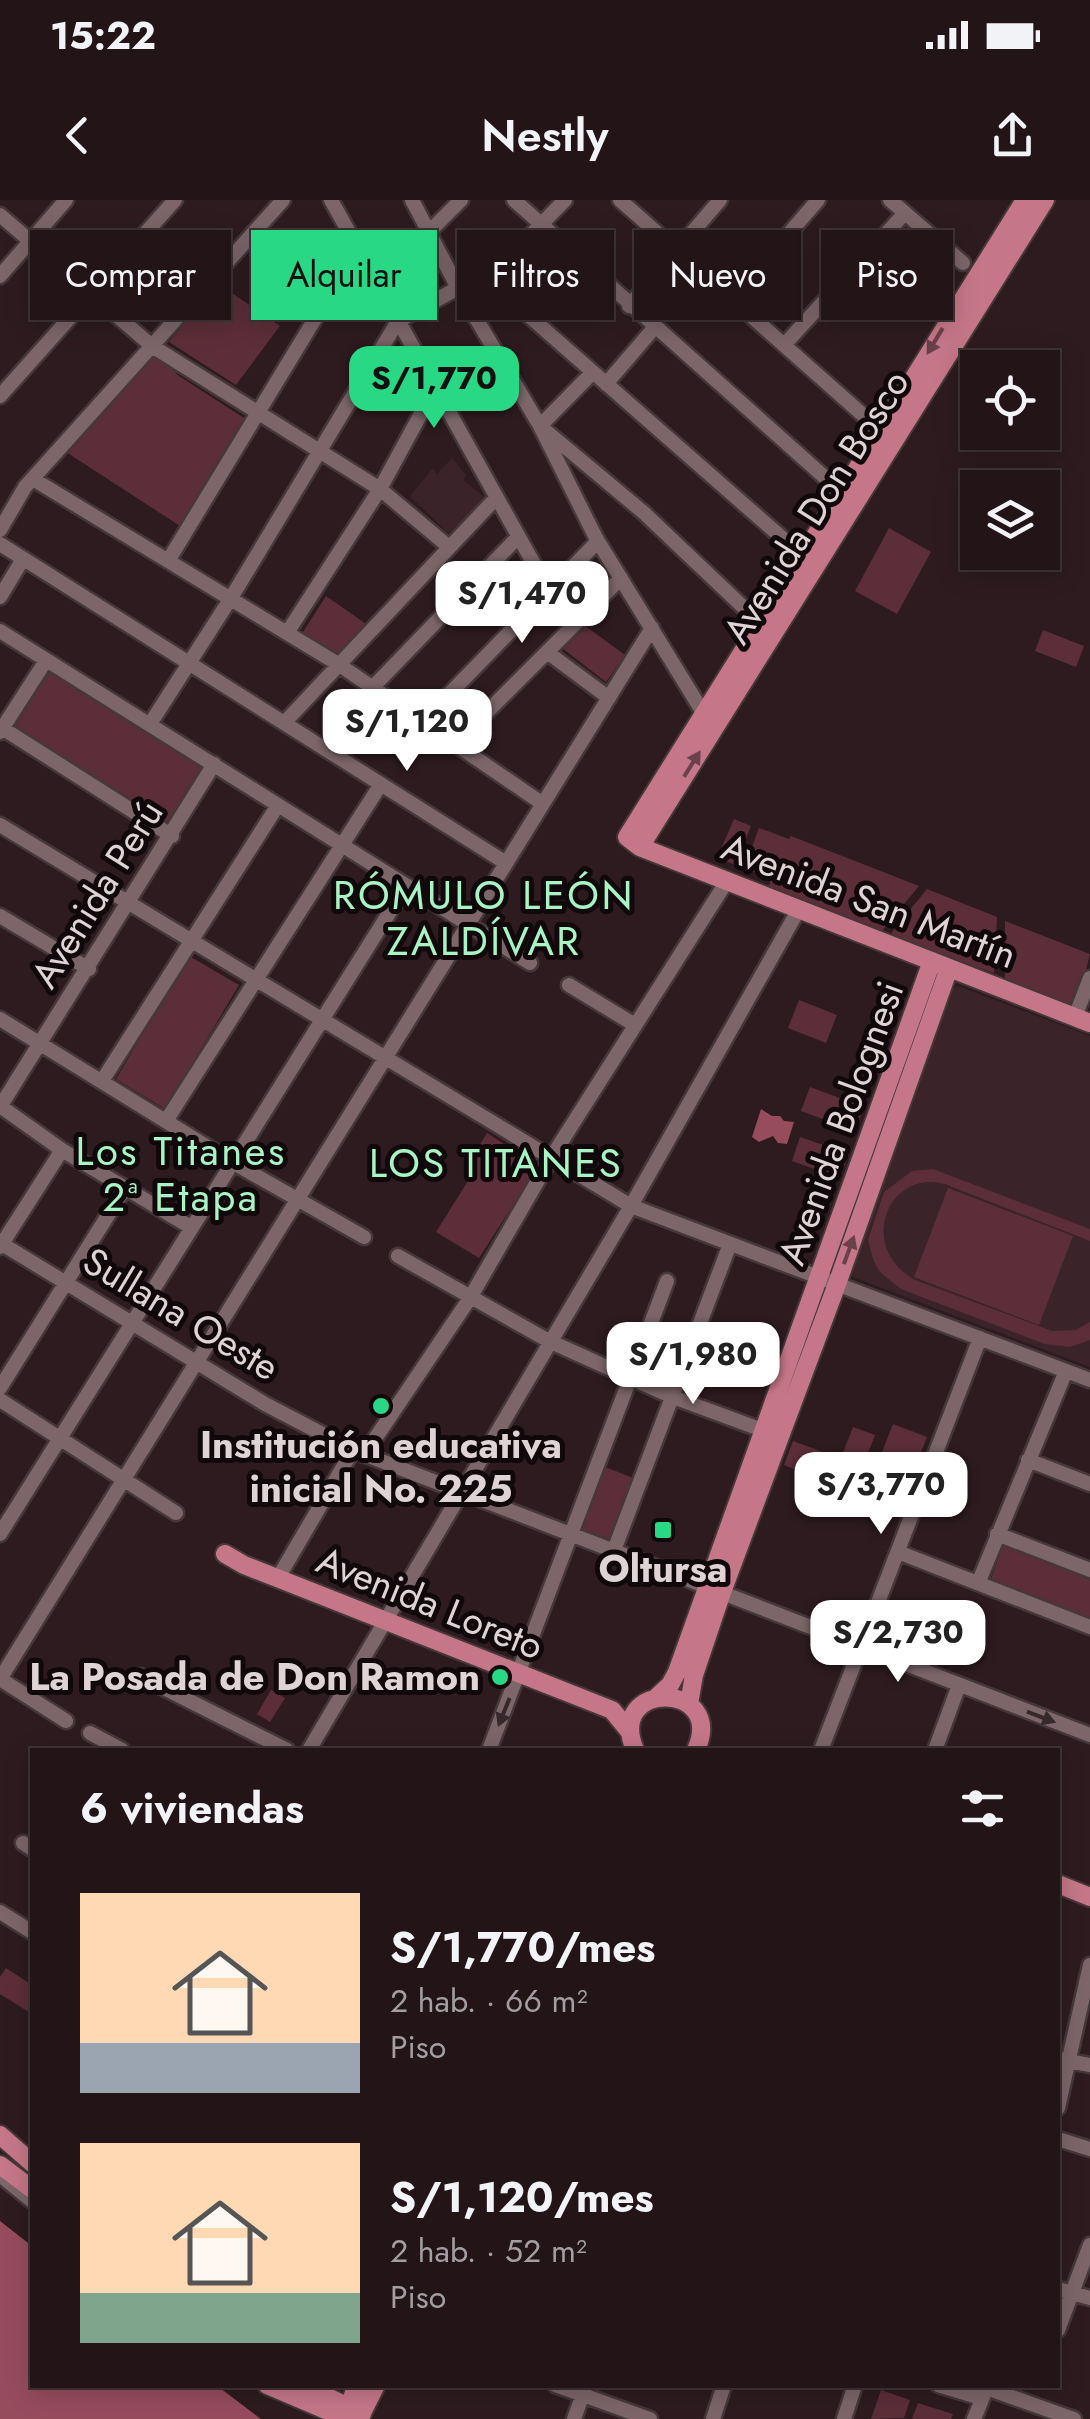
<!DOCTYPE html>
<html lang="es">
<meta charset="utf-8">
<style>
:root{--surface:#221417;--page:#2e2124;--text:#f1f3f6;--muted:#a29ea1;--line:#3f3336;--accent:#28d885}
body{margin:0;font-family:Jost,sans-serif;background:var(--page);color:var(--text);height:100vh;display:flex;flex-direction:column;font-size:38px;white-space:nowrap}
*{box-sizing:border-box;margin:0}
p{font-size:32px;color:var(--muted)}
.icon{flex:none;width:55px;height:55px;fill:none;stroke:currentColor;stroke-width:2;stroke-linecap:round;stroke-linejoin:round}
.map{position:relative;flex:1;overflow:hidden}
.details{position:absolute;left:30px;top:1548px;width:1030px;height:640px;display:flex;flex-direction:column;background:var(--surface);border-radius:0px;box-shadow:0 5px 25px #0003,0 0 0 2px var(--line)}
.details>*{flex:none}
.top-card{position:absolute;left:30px;top:30px;width:1030px;height:90px;display:flex;gap:20px}
.tools{position:absolute;left:960px;top:150px;display:grid;gap:20px}
.tools a{display:grid;place-items:center;width:100px;height:100px;border-radius:0px;background:var(--surface);box-shadow:0 5px 25px #0003,0 0 0 2px var(--line);font-size:50px}
.price{position:absolute;translate:-50% -85px;padding:0 22px;border-radius:20px;background:#fff;color:#222;font-size:32px;line-height:65px;filter:drop-shadow(0 2px 5px #0008)}
.price::after{content:'';position:absolute;left:50%;top:60px;width:30px;height:22px;margin-left:-15px;background:inherit;clip-path:polygon(0 0,100% 0,50% 100%)}
.price.active{background:var(--accent);color:#111}
ul{padding:0;list-style:none}
li{display:flex;align-items:center;gap:30px;height:250px;padding:0 50px}
li span{display:grid;place-items:center;flex:none;width:280px;height:200px;border-radius:0px;color:#555}
li>.icon{margin-inline-start:auto}
span .icon{width:120px;height:120px;fill:#fffc;stroke-width:1}
li b{font-size:42px}
h2{display:flex;justify-content:space-between;align-items:center;height:120px;padding:0 50px;font-size:42px}
.pill{padding:0 35px;border-radius:0px;background:var(--surface);box-shadow:0 5px 25px #0003,0 0 0 2px var(--line);font-size:35px;line-height:90px}
.pill.active{background:var(--accent);color:#111}
.status{display:flex;justify-content:space-between;align-items:center;height:70px;padding:0 50px;background:var(--surface);direction:ltr}
.status svg{height:28px;fill:currentColor}
header{display:flex;justify-content:space-between;align-items:center;height:130px;padding:0 50px;background:var(--surface);font-size:45px;font-weight:600}
.map>svg:first-child{display:block}
</style>
<div class="status"><b>15:22</b><svg viewBox="0 0 49 12"><path d="M0 12V9h3v3zM5 12V6h3v6zM10 12V3h3v9zM15 12V0h3v12zM26 1h20v11H26zM47 4h2v5h-2z"/></svg></div>
<header><svg class="icon" aria-label="back" viewBox="0 0 24 24"><path d="M15 5l-7 7 7 7"/></svg>Nestly<svg class="icon" aria-label="share" viewBox="0 0 24 24"><path d="M12 15V3M7 8l5-5 5 5M5 13v7h14v-7"/></svg></header>
<div class="map">
<svg width="1090" height="2219" viewBox="0 0 1090 2219">
<rect width="100%" height="100%" fill="#2d1b1f"/>
<path fill="#3b2429" d="M452,258L466,275L463,280L484,297L478,308L448,333L410,296L433,268L437,274Z
M958,786L1090,836V1167L853,1077L850,1071L950,790Z"/>
<path fill="#5c2e39" d="M280,30L318,58L302,80L264,52Z
M217,83L280,126L236,185L169,142Z
M156,152L179,176L247,220L180,326L63,250Z
M889,328L931,352L897,414L855,391Z
M326,396L366,424L336,456L301,435Z
M584,425L625,455L606,482L562,448Z
M1043,430L1084,446L1076,467L1035,451Z
M49,467L209,567L170,628L11,530Z
M734,619L751,626L736,665L717,658Z
M759,628L789,639L791,636L919,686L881,732L768,689L771,679L744,668Z
M927,689L997,717L994,773L893,737L892,732Z
M1005,721L1090,754L1078,801L1070,806L1005,780Z
M189,756L239,785L165,909L116,879Z
M799,800L837,815L826,843L788,828Z
M810,887L864,907L855,931L801,911Z
M487,933L538,966L479,1058L436,1032L471,976L464,971Z
M800,937L849,954L840,978L792,961Z
M933,969L1090,1029V1041L945,984C888,968 856,1048 915,1080L1052,1131L1076,1130L1090,1122V1140L1070,1147L1045,1144L901,1089L881,1073L874,1062L868,1040L884,992L912,971Z
M948,988L1073,1036L1039,1125L914,1077Z
M893,1224L927,1237L916,1265L882,1252Z
M853,1227L875,1235L859,1277L837,1268Z
M793,1241L826,1253L817,1278L784,1265Z
M605,1267L636,1279L611,1342L581,1331Z
M1004,1342L1090,1375V1421L991,1379Z
M271,1490L285,1498L270,1522L257,1514Z
M6,1768L32,1785V1814L0,1794V1777Z
M881,2190L910,2200L904,2218L871,2219Z
M918,2203L953,2214L951,2219H912Z"/>
<path fill="#974c5e" d="M761,909L772,916H780L784,921L794,922L787,944L778,943L773,936L759,942L752,937Z
M0,2021L32,2046V2185H216L261,2219H0Z"/>
<g fill="none" stroke-linecap="round" stroke-linejoin="round">
<g stroke="#45373a" stroke-width="19">
<path id="minor" d="M331,0L549,391
M412,0L458,88L540,226L596,338L704,514
M514,0L849,299
M620,0L881,231
M890,0L963,63
M0,15L152,146L380,289L449,347
M429,32L461,0
M0,76L66,0
M488,80L788,343
M733,98L818,0
M466,101L565,0
M629,106L720,0
M784,145L905,13
M593,172L540,226L643,312L760,423
M606,184L654,128
M0,196L175,0
M33,279L338,464L543,604
M0,330L25,287L283,0
M0,344L506,663
M168,361L358,48
M0,397L23,359
M0,431L530,763
M287,433L380,289L423,210L438,194
M547,452L609,498
M373,487L518,337
M424,520L598,341
M285,522L496,298
M150,524L231,398L398,121L458,88
M2,528L172,636
M0,532L45,462
M455,544L621,378
M0,625L631,1006L1090,1180
M0,716L89,769
M569,785L635,825
M1075,817L1090,778
M0,819L232,962L364,1037
M102,881L278,605
M0,906L62,950L192,1028
M0,907L214,564
M166,921L381,584
M2,1044L265,1204L353,1250L1090,1535
M0,1047L62,950
M398,1056L549,1141L673,1197L765,1231
M0,1188L125,988
M0,1200L176,1313
M364,1255L470,1098L551,958L727,681
M1028,1260L1090,1284
M0,1334L406,686
M997,1334L1090,1370
M898,1352L1090,1427
M613,1353L730,1044
M278,1378L353,1250
M979,1381L1066,1171
M140,1476L287,1550
M0,1479L652,428
M0,1479L66,1521
M90,1533L122,1550
M309,1550L631,1006L799,709
M489,1550L667,1081
M821,1550L980,1138
M935,1550L959,1485
M23,1643L32,1649
M0,1712L32,1732
M1058,1859L1090,1865
M1058,1908L1090,1765
M1058,1939L1090,1949
M5,1979L32,2001
M1058,2089L1090,2098
M1058,2130L1090,2045
M555,2185L650,2219
M938,2185L981,2198
M989,2189L1074,2219
M574,2219L586,2185
M713,2219L724,2185
M844,2219L855,2185
M974,2219L985,2192"/>
</g>
<g stroke="#45373a" stroke-width="22">
<path id="major" d="M1025,0L627,637L640,647L1090,823
M640,647L1045,0
M225,1354L244,1365L612,1510L630,1532
M658,1496L670,1485L677,1472L932,761
M689,1504L694,1475L722,1392L837,1084L949,768
M635,1550C605,1479 727,1481 696,1550
M1058,1684L1090,1697
M0,1935L32,1963
M0,1965L32,1989
M267,2185L347,2219
M304,2185L362,2214
M344,2219L357,2185
M359,2219L376,2185"/>
</g>
<use href="#minor" stroke="#7c666a" stroke-width="14"/>
<use href="#major" stroke="#c57789" stroke-width="18"/>
</g>
<defs><path id="oneway-solid" d="M-6-.8H1V-3.2L6.5 0L1 3.2V.8H-6Z" transform="scale(2.5)"/></defs>
<g fill="#6a404a">
<use href="#oneway-solid" transform="translate(935 141) rotate(121)"/>
<use href="#oneway-solid" transform="translate(692 564) rotate(-58)"/>
<use href="#oneway-solid" transform="translate(849 1050) rotate(-70)"/>
</g>
<g fill="#36292c">
<use href="#oneway-solid" transform="translate(504 1512) rotate(112)"/>
<use href="#oneway-solid" transform="translate(1041 1517) rotate(21)"/>
</g>
<g fill="#28d885" stroke="#10080a" stroke-width="4">
<circle cx="381" cy="1206" r="10"/>
<rect x="653" y="1320" width="20" height="20" rx="5"/>
<circle cx="500" cy="1477" r="10"/>
</g>
<g text-anchor="middle" stroke-width="10" stroke-linejoin="round" paint-order="stroke">
<g font-size="38" fill="#e0d3d5" stroke="#10080a">
<text transform="translate(816 307) rotate(-58)" y="13">Avenida Don Bosco</text>
<text transform="translate(97 694) rotate(-58)" y="13">Avenida Perú</text>
<text transform="translate(869 701) rotate(21)" y="13">Avenida San Martín</text>
<text transform="translate(841 923) rotate(-70)" y="13">Avenida Bolognesi</text>
<text transform="translate(181 1114) rotate(31)" y="13">Sullana Oeste</text>
<text transform="translate(430 1403) rotate(22)" y="13">Avenida Loreto</text>
</g>
<g font-size="38" font-weight="bold" fill="#e0d3d5" stroke="#10080a">
<text x="381" y="1258">Institución educativa<tspan x="381" dy="44">inicial No. 225</tspan></text>
<text x="663" y="1382">Oltursa</text>
<text x="480" y="1490" text-anchor="end">La Posada de Don Ramon</text>
</g>
<g font-size="40" letter-spacing="2.5" fill="#a8f4c4" stroke="#10080a">
<text x="484" y="709">RÓMULO LEÓN<tspan x="484" dy="46">ZALDÍVAR</tspan></text>
<text x="181" y="965">Los Titanes<tspan x="181" dy="46">2ª Etapa</tspan></text>
<text x="496" y="977">LOS TITANES</text>
</g>
</g>
</svg>
<div class="tools">
<a><svg class="icon" aria-label="locate" viewBox="0 0 24 24"><circle cx="12" cy="12" r="6"/><path d="M12 2v4M12 18v4M2 12h4M18 12h4"/></svg></a>
<a><svg class="icon" aria-label="layers" viewBox="0 0 24 24"><path d="M12 4l9 5-9 5-9-5zM3 14l9 5 9-5"/></svg></a>
</div>
<b class="price active" style="left:434px;top:231px">S/1,770</b>
<b class="price" style="left:522px;top:446px">S/1,470</b>
<b class="price" style="left:407px;top:574px">S/1,120</b>
<b class="price" style="left:693px;top:1207px">S/1,980</b>
<b class="price" style="left:881px;top:1337px">S/3,770</b>
<b class="price" style="left:898px;top:1485px">S/2,730</b>
<div class="top-card">
<a class="pill">Comprar</a>
<a class="pill active">Alquilar</a>
<a class="pill">Filtros</a>
<a class="pill">Nuevo</a>
<a class="pill">Piso</a>
</div>
<section class="details">
<h2>6 viviendas<svg class="icon" aria-label="filters" viewBox="0 0 24 24"><path d="M4 7h16M4 17h16"/><circle cx="9" cy="7" r="2"/><circle cx="15" cy="17" r="2"/></svg></h2>
<ul>
<li><span style="background:linear-gradient(#ffd9b3 75%,#9aa5b1 0)"><svg class="icon" aria-label="home" viewBox="0 0 24 24"><path d="M3 11l9-7 9 7M6 9v11h12V9"/></svg></span><div><b>S/1,770/mes</b><p>2 hab. · 66 m²</p><p>Piso</p></div></li>
<li><span style="background:linear-gradient(#ffd9b3 75%,#7fa58c 0)"><svg class="icon" aria-label="home" viewBox="0 0 24 24"><path d="M3 11l9-7 9 7M6 9v11h12V9"/></svg></span><div><b>S/1,120/mes</b><p>2 hab. · 52 m²</p><p>Piso</p></div></li>
</ul>
</section>
</div>
